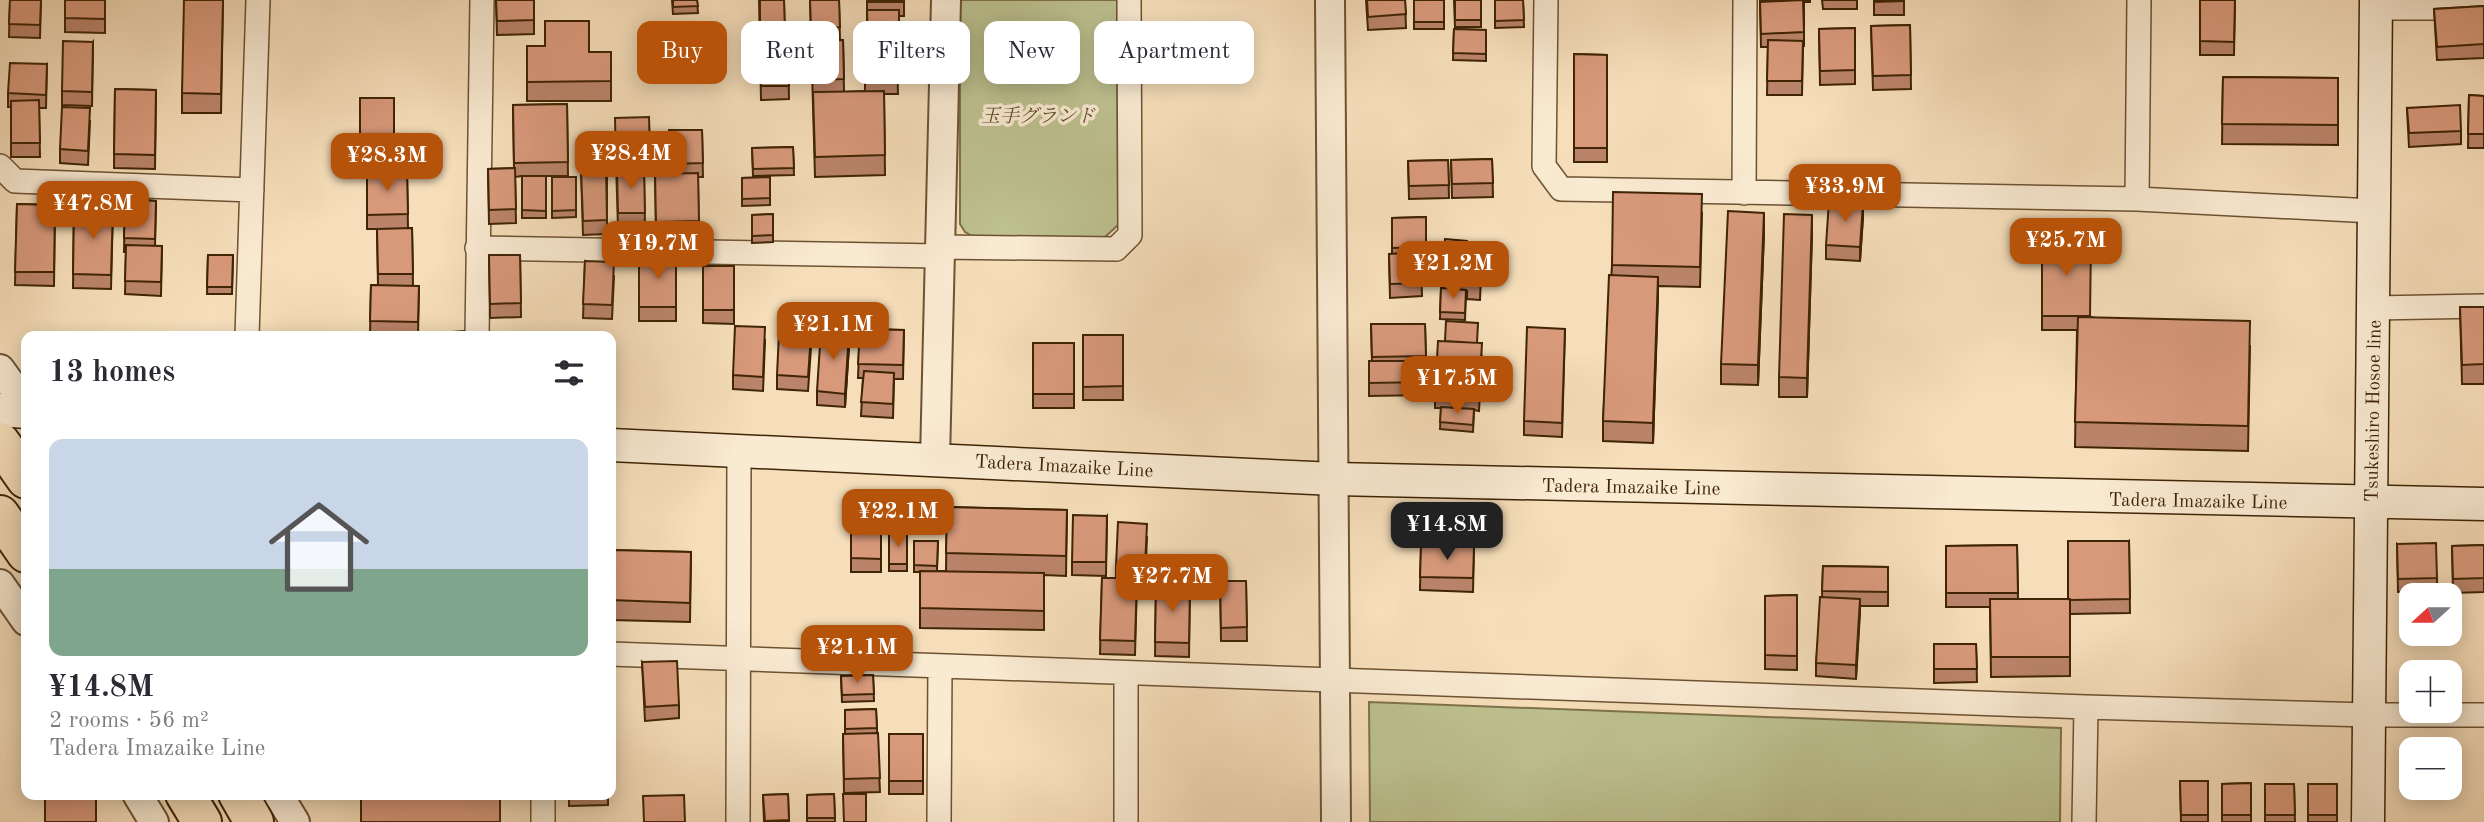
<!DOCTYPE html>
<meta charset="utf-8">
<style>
:root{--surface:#fff;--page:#f7f7f7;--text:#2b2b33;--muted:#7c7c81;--accent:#b45309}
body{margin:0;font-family:"Old Standard TT","Noto Serif JP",serif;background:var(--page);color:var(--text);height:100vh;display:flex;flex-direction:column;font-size:26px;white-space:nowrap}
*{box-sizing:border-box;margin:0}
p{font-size:23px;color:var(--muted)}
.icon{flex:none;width:38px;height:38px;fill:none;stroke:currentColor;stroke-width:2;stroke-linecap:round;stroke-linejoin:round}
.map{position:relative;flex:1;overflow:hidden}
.sheet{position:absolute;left:21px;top:331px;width:595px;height:469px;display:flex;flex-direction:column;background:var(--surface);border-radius:14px;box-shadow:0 4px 18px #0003}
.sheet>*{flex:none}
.guide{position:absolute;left:637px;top:21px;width:665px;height:63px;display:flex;gap:14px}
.needle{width:46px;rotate:249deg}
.fabs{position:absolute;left:2399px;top:583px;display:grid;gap:14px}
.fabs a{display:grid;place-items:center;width:63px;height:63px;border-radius:14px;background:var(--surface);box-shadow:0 4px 18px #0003;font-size:35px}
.price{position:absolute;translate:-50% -60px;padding:0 16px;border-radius:14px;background:var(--accent);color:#fff;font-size:23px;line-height:46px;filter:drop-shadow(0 2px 4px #0008)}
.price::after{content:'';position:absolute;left:50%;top:42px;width:21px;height:16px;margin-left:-10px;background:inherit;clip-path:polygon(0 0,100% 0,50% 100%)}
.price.selected{background:#222;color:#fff}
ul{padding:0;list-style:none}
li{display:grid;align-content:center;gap:14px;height:371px;padding:0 28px}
li span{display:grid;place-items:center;height:217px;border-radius:14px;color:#555}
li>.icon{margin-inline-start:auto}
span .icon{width:126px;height:126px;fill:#fffc;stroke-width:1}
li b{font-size:30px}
h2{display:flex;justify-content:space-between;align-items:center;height:84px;padding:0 28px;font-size:30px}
.chip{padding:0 24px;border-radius:14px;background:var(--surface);box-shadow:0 4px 18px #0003;font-size:24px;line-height:63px}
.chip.selected{background:var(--accent);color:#fff}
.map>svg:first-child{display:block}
</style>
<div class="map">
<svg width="2484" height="822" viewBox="0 0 2484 822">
<rect width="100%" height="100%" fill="#f6deba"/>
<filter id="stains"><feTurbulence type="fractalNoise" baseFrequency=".00286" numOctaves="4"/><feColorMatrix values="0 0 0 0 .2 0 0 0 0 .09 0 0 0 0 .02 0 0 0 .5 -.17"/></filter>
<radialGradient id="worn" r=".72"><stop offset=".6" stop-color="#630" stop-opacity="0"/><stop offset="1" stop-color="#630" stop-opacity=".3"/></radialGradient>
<path fill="#bdc18f" stroke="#7e724a" stroke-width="2" d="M960,0H1117L1118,225L1105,237H974L965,232L960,224Z
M1369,702L2061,728L2060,822H1370Z"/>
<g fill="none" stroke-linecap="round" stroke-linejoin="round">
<g stroke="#6d5232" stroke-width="26">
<path id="minor" d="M1546,0L1544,166L1561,189L2137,199L2373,211
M2376,8H2484
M0,166L15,181L252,190
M1744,193L1745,0
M2137,199L2139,0
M940,247L1116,249L1130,235L1129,0
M477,248L940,256
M2373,308L2484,306
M247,336L258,0
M477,336L482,0
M611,654L2086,707L2369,715H2484
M1126,673V822
M543,822V794
M738,822L739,453
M939,822L940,666
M2084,822L2086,707"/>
</g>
<g stroke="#6d5232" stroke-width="32">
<path id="tertiary" d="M1330,0L1336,822
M0,369L26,405
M935,459L946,0
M0,584L26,621
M137,794L154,822
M278,794L295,822"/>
</g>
<g stroke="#3f2405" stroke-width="35">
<path id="secondary" d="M0,410L26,412
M611,445L1335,479L2484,504
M2368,822L2376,0"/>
</g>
<g stroke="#3f2405" stroke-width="42">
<path id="motorway" d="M0,442L26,479
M0,515L26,553
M185,794L202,822
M238,794L254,822"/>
</g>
<use href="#minor" stroke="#f9ead2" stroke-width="23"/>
<use href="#tertiary" stroke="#f9ead2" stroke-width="28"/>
<use href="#secondary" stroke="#f9ead2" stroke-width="32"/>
<use href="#motorway" stroke="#f6deba" stroke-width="38"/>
</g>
<path fill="#ba846a" stroke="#3f2405" stroke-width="2" d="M10,0H41L40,38L9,37Z
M65,0H105V33L65,32Z
M223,0L221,113H182V93Z
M496,0H534V34L497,35Z
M672,0H697L698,13L673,14Z
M759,0H784L785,43H788L789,99L761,100Z
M810,0H839L840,40H843L844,92L865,91V49H867V0H904V16H899V54H897L898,94H884L885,175L815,177Z
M1366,0H1405L1406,28L1368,30Z
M1414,0H1444V29H1414Z
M1454,0H1481V27H1455Z
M1495,0H1523L1524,27L1495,28Z
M1760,0H1810V2H1804V46H1803L1802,95H1767L1768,47H1761Z
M1822,0H1857V9H1823Z
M1874,0H1904V15H1874Z
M2200,0H2235L2234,55H2200Z
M2484,6V58L2437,60L2434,9Z
M1910,25L1911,89L1873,90L1871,26Z
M1855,28V84L1820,85L1819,29Z
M1454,29L1486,30V61L1453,60Z
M93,42L92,106L62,105V91Z
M527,46L589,52H611V101H527Z
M1574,54L1607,55V162H1574Z
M47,64L46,108H39L40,157H11V107H8V93Z
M2223,77L2338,78V145L2222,144Z
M115,89L156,90L155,169L114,168Z
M2469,95L2484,96V148H2468Z
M360,98H394V172L407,171L408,228H412L413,286H419L418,336L370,335L371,285H378L377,229H367V176H360Z
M567,104L568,176H541H546V218H522V176L515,177L516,223L489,224L488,169L514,168L513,105Z
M2407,108L2461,131V144L2409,147Z
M649,117L650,176H644L645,226L618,227L615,132Z
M90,122L88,165L60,163V149Z
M669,130H702L703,177H698L699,235L656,236L655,174L670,173Z
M607,135V234L583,235L581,169H585V136Z
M793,147L794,175L753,176L752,148Z
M1492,159L1493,197L1452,198L1451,160Z
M1448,160L1449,198L1409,199L1408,161Z
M552,177H576V217L552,218Z
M770,177V205L742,206V178Z
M125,199L156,201L155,246H162L161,296L125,294L126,252H124Z
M17,204L55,205L54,286L15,285Z
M74,207L113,208L111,289L73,288Z
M1702,213L1700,287L1658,286L1653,443L1603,441V421L1612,265Z
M773,214V242L752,243V215Z
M1426,217V261H1421L1422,296L1390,298L1389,254H1392V218Z
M1863,217L1860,261L1826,259V245Z
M1764,233L1758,385L1721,384V364Z
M1812,234L1807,397H1779V377Z
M2042,240L2091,317L2250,346L2248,451L2075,447L2077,330H2042Z
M208,255H233L232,294H207Z
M489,255H520L521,317L490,318Z
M639,255H676V321H639Z
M585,261L614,276L612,319L583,318Z
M1467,261L1481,275L1480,300L1467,299V291H1466L1465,320L1440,319L1441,288L1443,289V276Z
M703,266H734V324L703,323Z
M2460,307H2484V384H2462Z
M1371,324H1425L1426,361H1429L1428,395L1369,396V361H1372Z
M860,329L904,330L903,379H894L893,418L861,416L863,378H858Z
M1565,329L1562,437L1524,435V421Z
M1083,335H1123V400H1083Z
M765,341L763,391L733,389V375Z
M1033,343H1074V408H1033Z
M1477,343L1482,357L1479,411L1474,410L1473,432L1440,429L1441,408H1435V394Z
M849,346L845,407L817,405V391Z
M811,348L808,391L777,389V375Z
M947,507L1067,510L1066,576L1044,575V630L920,628V572H914V541H938L937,571H946Z
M1107,516L1106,576L1072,575V562Z
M851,517H881V572H851Z
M889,534H907V571H889Z
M1147,538L1145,581H1137L1135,655L1100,654L1102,578H1116V566Z
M2129,541L2130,613L2070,614V676L1991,677L1990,607H1946V546L2017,545L2018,599H2068Z
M2397,544L2437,578V591L2398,592Z
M2484,545V592L2453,593L2452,546Z
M1421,546L1474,547L1473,592L1420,590Z
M611,550L691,552L690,622L611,620Z
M1823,566L1888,567V606H1860L1856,679L1816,676V663L1822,597Z
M1220,581H1246L1247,641H1221Z
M1156,586L1190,587L1189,657L1155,656Z
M1797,595V670L1765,669V596Z
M1934,644H1976L1977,682L1934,683Z
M642,662L679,705V718L645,721Z
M873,675L874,701L842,702L841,676Z
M876,709L880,792L844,793L843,734H845V710Z
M889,734H923V794H889Z
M2180,781H2208V822H2181Z
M2251,783V822H2222V784Z
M2265,784H2294L2295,822H2265Z
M2308,784H2337V822H2308Z
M569,794H608V805L569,806Z
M788,794L789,822H764L763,795Z
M834,794L835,822H807V795Z"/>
<path fill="#976b56" stroke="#3f2405" stroke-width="2" d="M1863,203V217L1860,261V247Z
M1764,213V233L1758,385V365Z
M1812,215V234L1807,397V378Z
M1658,277V297L1653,443V423Z
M849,332V346L845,407V394Z
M1860,599V613L1856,679V665Z"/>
<path fill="#d8997b" stroke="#3f2405" stroke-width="2" d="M10,0H41L40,25L9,24Z
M65,0H105V19L65,18Z
M184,0H223L221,94L182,93Z
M496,0H534V20L497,21Z
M673,0H697L698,6L673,7Z
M760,0H784L785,34L760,35Z
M810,0H839L840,27L811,28Z
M868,0H904V2H868Z
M1367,0H1405L1406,14L1368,17Z
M1414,0H1444V22H1414Z
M1455,0H1481V20H1455Z
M1495,0H1523L1524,20L1495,21Z
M1803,0L1804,32L1761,34L1760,2Z
M1874,0H1904V1L1874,2Z
M2200,0H2235L2234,42L2200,41Z
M2484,6V44L2437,47L2434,9Z
M867,10H899V41H868Z
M545,21H589V52H611V81L527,82V46H545Z
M1910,25L1911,75L1873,76L1871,26Z
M1855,28V70L1820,71L1819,29Z
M1454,29L1486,30V54L1453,53Z
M843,40L844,79L812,80L811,41Z
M1768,40L1803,41L1802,81H1767Z
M63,41L93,42L92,92L62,91Z
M760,43H788L789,86H761Z
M897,48L898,80L865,81V49Z
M1574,54L1607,55V148H1574Z
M10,63L47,64L46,95L8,93Z
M2223,77L2338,78V125L2222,124Z
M115,89L156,90L155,155L114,154Z
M884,91L885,155L815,157L813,92Z
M2469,95L2484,96V134H2468Z
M360,98H394V162H360Z
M39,100L40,143H11V101Z
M567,104L568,162L514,163L513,105Z
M2460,105L2461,131L2409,133L2407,108Z
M62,107L90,108L88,151L60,149Z
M649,117L650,162L616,163L615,118Z
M669,130H702L703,163L670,164Z
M607,135V166H585V136Z
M793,147L794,168L753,169L752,148Z
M1492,159L1493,183L1452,184L1451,160Z
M1448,160L1449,185L1409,186L1408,161Z
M515,168L516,209L489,210L488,169Z
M606,168L607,220L583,221L581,169Z
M644,169L645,213H618L617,170Z
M407,171L408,214L367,215V172Z
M698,173L699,221L656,222L655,174Z
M522,176H546V211L522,210Z
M552,177H576V210L552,211Z
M770,177V198L742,199V178Z
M1613,192L1702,194L1700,267L1612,265Z
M125,199L156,201L155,239L124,238Z
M1829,201L1863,203L1860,247L1826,245Z
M17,204L55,205L54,272H15Z
M74,207L113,208L111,275L73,274Z
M1728,211L1764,213L1758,365L1721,364Z
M773,214V235L752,236V215Z
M1784,214L1812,215L1807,378L1779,377Z
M1426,217V247L1392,248V218Z
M412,228L413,274H378L377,229Z
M1445,239L1467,241L1466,261L1481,262L1480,286L1467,285L1468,278L1443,276Z
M2042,240L2091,241L2090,316H2042Z
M126,245L162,246L161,282L125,281Z
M1421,252L1422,283L1390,284L1389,254Z
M208,255H233L232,287H207Z
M489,255H520L521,303L490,304Z
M639,255H676V307H639Z
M585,261L614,262L612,305L583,304Z
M703,266H734V310H703Z
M1609,275L1658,277L1653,423L1603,421Z
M371,285L419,286L418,322L370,321Z
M1441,288L1466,290L1465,313L1440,312Z
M2460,307H2484V364L2462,365Z
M2078,317L2250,321L2248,426L2075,422Z
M1446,321L1478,323L1477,343L1445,341Z
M1371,324H1425L1426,356L1372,357Z
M735,326L765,327L763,377L733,375Z
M1527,327L1565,329L1562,423L1524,421Z
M860,329L904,330L903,365L858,364Z
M821,330L849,332L845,394L817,391Z
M464,331V336H439V333Z
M779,333L811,335L808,377L777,375Z
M1083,335H1123V386L1083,387Z
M1438,341L1482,343L1479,397L1435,394Z
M1033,343H1074V394H1033Z
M1369,361H1429L1428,382L1369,383Z
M864,371L894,373L893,404L861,402Z
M1441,407L1474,409L1473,425L1440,422Z
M947,507L1067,510L1066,556L946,553Z
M1073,515L1107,516L1106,562H1072Z
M851,517H881V559L851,558Z
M1118,522L1147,524L1145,567L1116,566Z
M889,534H907V564H889Z
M914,541H938L937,566L914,565Z
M2068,541H2129L2130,599L2070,600L2068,599Z
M2436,543L2437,578L2398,579L2397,544Z
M2017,545L2018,593H1946V546Z
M2484,545V578L2453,579L2452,546Z
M1421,546L1474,547L1473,578L1420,577Z
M611,550L691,552L690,603L611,600Z
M1823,566L1888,567V592L1822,591Z
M920,571L1044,573V611L920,608Z
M1102,578H1137L1135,641L1100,640Z
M1220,581H1246L1247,627L1221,628Z
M1156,586L1190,587L1189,643L1155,642Z
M1797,595V656L1765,655V596Z
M1820,597L1860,599L1856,665L1816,663Z
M1990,599H2070V657H1991Z
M1934,644H1976L1977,669H1934Z
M677,661L679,705L645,707L642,662Z
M873,675L874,694L842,695L841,676Z
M25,679H26V745Z
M876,709L877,728L845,729V710Z
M878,733L880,778L844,779L843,734Z
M889,734H923V781H889Z
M2180,781H2208V815H2181Z
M2251,783V815H2222V784Z
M2265,784H2294L2295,815H2265Z
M2308,784H2337V815H2308Z
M45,794H96V822H45Z
M788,794L789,820L765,821L763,795Z
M834,794L835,818H807V795Z
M843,794H866V822H844Z
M361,795L500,796V822H361Z
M684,795L685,822H644L643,796Z"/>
<g text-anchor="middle" stroke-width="7" stroke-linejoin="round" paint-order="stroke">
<g font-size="19" font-style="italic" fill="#5e4b28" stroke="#f9ead2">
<text x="1038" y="122">玉手グランド</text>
</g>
<g font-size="19" fill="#3f2405" stroke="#f9ead2">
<text transform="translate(2372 411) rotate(-89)" y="7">Tsukeshiro Hosoe line</text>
<text transform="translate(1064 465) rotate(3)" y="7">Tadera Imazaike Line</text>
<text transform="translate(1631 486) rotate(1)" y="7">Tadera Imazaike Line</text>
<text transform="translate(2198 500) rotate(1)" y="7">Tadera Imazaike Line</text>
</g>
</g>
<rect width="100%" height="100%" filter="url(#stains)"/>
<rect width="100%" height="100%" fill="url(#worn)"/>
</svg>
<div class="fabs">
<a><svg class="needle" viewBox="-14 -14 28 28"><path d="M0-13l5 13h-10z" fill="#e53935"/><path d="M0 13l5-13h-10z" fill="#7c7c81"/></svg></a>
<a>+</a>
<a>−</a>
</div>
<b class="price" style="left:631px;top:191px">¥28.4M</b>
<b class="price" style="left:387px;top:193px">¥28.3M</b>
<b class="price" style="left:1845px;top:224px">¥33.9M</b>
<b class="price" style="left:93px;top:241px">¥47.8M</b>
<b class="price" style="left:2066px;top:278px">¥25.7M</b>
<b class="price" style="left:658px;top:281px">¥19.7M</b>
<b class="price" style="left:1453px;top:301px">¥21.2M</b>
<b class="price" style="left:833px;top:362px">¥21.1M</b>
<b class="price" style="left:1457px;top:416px">¥17.5M</b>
<b class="price" style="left:898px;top:549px">¥22.1M</b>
<b class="price selected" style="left:1447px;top:562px">¥14.8M</b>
<b class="price" style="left:1172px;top:614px">¥27.7M</b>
<b class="price" style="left:857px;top:685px">¥21.1M</b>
<div class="guide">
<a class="chip selected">Buy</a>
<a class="chip">Rent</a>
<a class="chip">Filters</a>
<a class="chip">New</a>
<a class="chip">Apartment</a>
</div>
<section class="sheet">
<h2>13 homes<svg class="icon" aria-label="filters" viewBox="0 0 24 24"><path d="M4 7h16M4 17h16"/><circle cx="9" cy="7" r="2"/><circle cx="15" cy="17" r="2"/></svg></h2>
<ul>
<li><span style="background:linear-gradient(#c9d6e8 60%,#7fa58c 0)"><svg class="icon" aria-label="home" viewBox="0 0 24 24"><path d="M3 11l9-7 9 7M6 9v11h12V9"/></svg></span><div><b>¥14.8M</b><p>2 rooms · 56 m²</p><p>Tadera Imazaike Line</p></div></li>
</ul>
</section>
</div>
